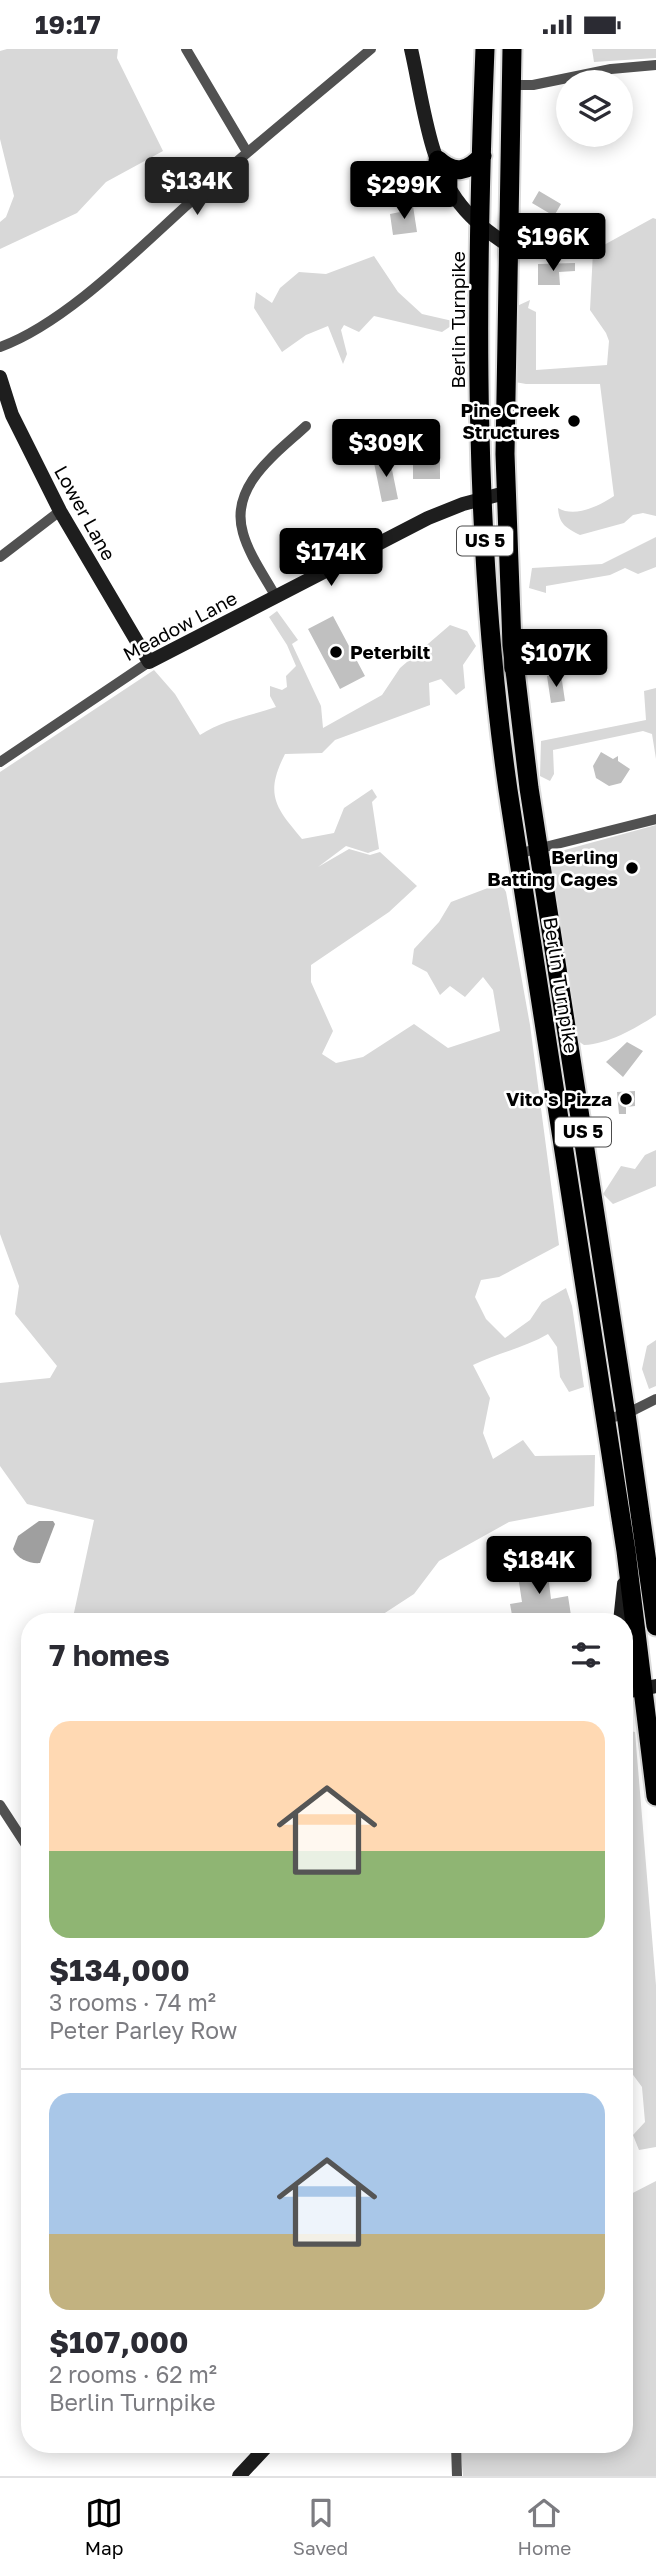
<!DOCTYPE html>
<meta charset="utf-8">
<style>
:root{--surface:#fff;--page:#f2f2f3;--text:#2b2b33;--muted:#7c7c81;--line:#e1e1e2;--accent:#000}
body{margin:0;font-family:"Golos Text",sans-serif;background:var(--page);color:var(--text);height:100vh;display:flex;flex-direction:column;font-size:26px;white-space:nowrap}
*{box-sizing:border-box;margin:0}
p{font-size:23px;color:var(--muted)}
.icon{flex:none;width:38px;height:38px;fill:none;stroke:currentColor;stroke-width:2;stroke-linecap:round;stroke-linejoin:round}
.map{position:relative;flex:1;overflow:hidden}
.drawer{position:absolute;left:21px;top:1564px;width:612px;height:840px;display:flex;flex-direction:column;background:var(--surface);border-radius:28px;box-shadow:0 4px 18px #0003}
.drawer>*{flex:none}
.controls{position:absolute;left:556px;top:21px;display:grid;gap:14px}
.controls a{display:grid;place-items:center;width:77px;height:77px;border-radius:50%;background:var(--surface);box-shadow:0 4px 18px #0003;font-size:35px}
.price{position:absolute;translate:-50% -60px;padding:0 16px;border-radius:7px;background:var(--accent);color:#fff;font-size:23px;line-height:46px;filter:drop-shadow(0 2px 4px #0008)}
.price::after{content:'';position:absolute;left:50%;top:42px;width:21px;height:16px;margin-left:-10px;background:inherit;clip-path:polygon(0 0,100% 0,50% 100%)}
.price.current{background:#222;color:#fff}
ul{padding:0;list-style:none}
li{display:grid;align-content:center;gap:14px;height:371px;padding:0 28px}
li+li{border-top:2px solid var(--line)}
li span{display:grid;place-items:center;height:217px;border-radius:21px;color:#555}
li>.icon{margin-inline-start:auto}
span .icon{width:126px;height:126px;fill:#fffc;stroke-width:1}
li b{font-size:30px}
h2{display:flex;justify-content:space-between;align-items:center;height:84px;padding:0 28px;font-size:30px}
.status{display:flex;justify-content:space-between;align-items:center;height:49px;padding:0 35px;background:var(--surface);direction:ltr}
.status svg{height:19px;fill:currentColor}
.dock{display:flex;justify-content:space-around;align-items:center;height:98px;border-top:2px solid var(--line);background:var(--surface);font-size:19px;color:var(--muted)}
.dock a{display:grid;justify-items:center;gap:4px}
.dock .current{color:var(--accent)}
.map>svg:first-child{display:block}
</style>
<div class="status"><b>19:17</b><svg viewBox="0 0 49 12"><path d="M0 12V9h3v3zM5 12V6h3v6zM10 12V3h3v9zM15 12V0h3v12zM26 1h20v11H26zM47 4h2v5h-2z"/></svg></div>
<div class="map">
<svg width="656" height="2427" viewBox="0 0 656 2427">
<rect width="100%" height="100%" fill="#fff"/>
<path fill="#d8d8d8" d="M7,0H118L117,9L163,102L106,133L77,164L0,200V173L6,168L14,147L0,90V2Z
M592,0H656V9L594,13Z
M653,169L656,170V467L643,464L633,466L624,474L580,486C566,479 559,475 558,459C575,469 599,457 614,447L600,335H526L515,333L517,257L530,251L528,259L536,263V321L607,316L609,292L606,284L590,261L593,202Z
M374,207L398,243L422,265L457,273L442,283L374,267L359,283L344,276L341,281L347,305L343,315L328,277L306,286L282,303L254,259L256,243L272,254L280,239L299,223L326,225Z
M656,488V518L638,525L625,519L610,526L546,537V544L529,539L532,519L602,515Z
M277,562L298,591L292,595L321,657L323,679L382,646L400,619L450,576L467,582L476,597L463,616L465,639L456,646L441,630L429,634L430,656L335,691L322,704L285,705C264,746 276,759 302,790L334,784L344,759L372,740L377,748L372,753L379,800L368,804L346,797L318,818L349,800L370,806L380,803L417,837L389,863L311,916V933L333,982L322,1005L336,1014L363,1008L414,975L448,999L500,982L493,941L483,928L465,948L450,937L440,946L427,923L412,915L414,900L439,873L451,853L501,834L506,843L530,976L559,1196L499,1228L481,1231L475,1248L486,1270L505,1289L530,1271L542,1253L566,1239L572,1257L584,1338L569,1343L560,1328L557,1298L548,1285C524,1299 497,1304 473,1316L490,1349L483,1384L493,1410L523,1391L535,1407L595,1406L594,1457L509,1473L439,1512L414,1545L371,1573H72L94,1471L27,1455L0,1417V1334L50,1329L57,1317L15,1265L19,1237L0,1185V723L154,621L175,645L200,686C222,671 250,667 276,658L270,647V637L282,641L287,638L286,627L296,617L287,596L269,568Z
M656,639V710L652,685L643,682L553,701L554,725L550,732L540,727L541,692L646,671L644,642Z
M656,776V966C636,979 609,995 584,996L575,990L550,805Z
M656,1101V1137L613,1155L603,1145L621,1117L635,1120L645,1106Z
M656,1291V1337L649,1340L642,1320L647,1297Z
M625,1681L635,1683L656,1936V2098L639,2101L633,2086L645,2073L642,2038L625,2015Z
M656,2132V2427H463L460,2396H625V2148Z"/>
<path fill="#9f9f9f" d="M39,1472H53L55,1475L40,1514C30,1515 17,1510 13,1500L18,1487Z"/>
<path fill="#c0c0c0" d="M539,142L561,155L554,167L532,154Z
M413,157L417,183L393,186L390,165L400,163L399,159Z
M575,214V222L559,223L560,236H538V215Z
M413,404H440V430H413Z
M389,406L398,450L382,453L373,409Z
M333,567L365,627L340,640L308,580Z
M561,625L565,652L551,654L547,627Z
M601,703L613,710L618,707V712L630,720L621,734L609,737L596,729L593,717Z
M627,993L643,1002L623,1028L606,1013Z
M635,1042V1057L626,1058V1065H619L617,1043Z
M546,1510L551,1550L568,1547L572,1573H518L517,1565L512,1566L510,1555L522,1553L516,1514Z"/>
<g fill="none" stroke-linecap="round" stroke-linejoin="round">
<g stroke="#dbdbdb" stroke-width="23">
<path id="highway" d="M485,0C475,246 473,497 508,741L626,1502L656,1747
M512,0L505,405L512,596L529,739L626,1365L656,1577
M438,111C454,126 468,123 482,107"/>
</g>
<path stroke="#515151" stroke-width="10" d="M186,0L247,103
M511,36H533L611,20L656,16
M0,298C67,274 143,195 197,147C254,97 313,49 371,0
M0,508L60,462
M276,548C265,528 249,506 243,484C229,437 276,405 306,377
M0,713L149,613
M517,805L656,770
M606,1370L626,1365L656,1350
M0,1756L30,1802
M456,2396L457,2427"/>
<path stroke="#1e1e1e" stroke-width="14" d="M411,0C422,47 429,117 460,155C474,173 491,185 509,197
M0,328L12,366L60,462L149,613L428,469L463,455L505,444
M620,1573L624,1535
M625,1643L656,1637
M239,2427L268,2396"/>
<use href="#highway" stroke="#000" stroke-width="19"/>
</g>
<g fill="#000" stroke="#fff" stroke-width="2.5">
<circle cx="574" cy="372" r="7"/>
<circle cx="336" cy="603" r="7"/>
<circle cx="632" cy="819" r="7"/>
<circle cx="626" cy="1050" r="7"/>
</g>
<g text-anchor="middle" stroke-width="5" stroke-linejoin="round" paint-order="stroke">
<g fill="#fff" stroke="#4c4c4c" stroke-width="2">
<rect x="457" y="477.5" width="56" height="29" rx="5"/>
<rect x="555" y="1068.5" width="56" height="29" rx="5"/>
</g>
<g font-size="18" font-weight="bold" fill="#000">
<text x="485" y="498">US 5</text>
<text x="583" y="1089">US 5</text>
</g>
<g font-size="19" fill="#000" stroke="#fff">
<text transform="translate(458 271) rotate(-90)" y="7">Berlin Turnpike</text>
<text transform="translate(85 464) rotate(61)" y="7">Lower Lane</text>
<text transform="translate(180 577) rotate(-28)" y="7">Meadow Lane</text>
<text transform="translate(561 936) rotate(81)" y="7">Berlin Turnpike</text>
</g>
<g font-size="19" font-weight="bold" fill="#000" stroke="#fff" text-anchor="end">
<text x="560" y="368">Pine Creek<tspan x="560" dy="22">Structures</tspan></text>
<text x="350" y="610" text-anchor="start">Peterbilt</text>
<text x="618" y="815">Berling<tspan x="618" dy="22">Batting Cages</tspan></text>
<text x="612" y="1057">Vito's Pizza</text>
</g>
</g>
</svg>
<div class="controls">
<a><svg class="icon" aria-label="layers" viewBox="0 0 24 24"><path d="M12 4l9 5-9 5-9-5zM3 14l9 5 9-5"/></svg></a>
</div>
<b class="price current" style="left:197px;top:168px">$134K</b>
<b class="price" style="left:404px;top:172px">$299K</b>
<b class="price" style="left:553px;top:224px">$196K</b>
<b class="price" style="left:386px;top:430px">$309K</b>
<b class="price" style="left:331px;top:539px">$174K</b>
<b class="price" style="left:556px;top:640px">$107K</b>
<b class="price" style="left:539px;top:1547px">$184K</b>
<section class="drawer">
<h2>7 homes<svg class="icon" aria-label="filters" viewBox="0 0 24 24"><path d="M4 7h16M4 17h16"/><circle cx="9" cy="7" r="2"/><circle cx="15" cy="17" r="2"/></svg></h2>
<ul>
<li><span style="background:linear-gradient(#ffd9b3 60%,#8fb573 0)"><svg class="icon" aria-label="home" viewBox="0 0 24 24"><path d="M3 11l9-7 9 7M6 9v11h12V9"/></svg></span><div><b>$134,000</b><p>3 rooms · 74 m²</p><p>Peter Parley Row</p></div></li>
<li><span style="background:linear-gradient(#a9c7e8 65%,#c2b280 0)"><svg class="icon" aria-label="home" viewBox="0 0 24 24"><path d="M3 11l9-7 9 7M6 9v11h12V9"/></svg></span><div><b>$107,000</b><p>2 rooms · 62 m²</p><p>Berlin Turnpike</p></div></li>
</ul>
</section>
</div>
<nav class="dock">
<a class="current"><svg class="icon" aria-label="map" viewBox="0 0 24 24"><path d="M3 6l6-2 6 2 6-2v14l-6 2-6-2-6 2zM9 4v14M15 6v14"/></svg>Map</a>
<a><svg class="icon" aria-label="saved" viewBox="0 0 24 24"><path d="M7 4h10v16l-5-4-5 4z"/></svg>Saved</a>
<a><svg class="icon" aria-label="home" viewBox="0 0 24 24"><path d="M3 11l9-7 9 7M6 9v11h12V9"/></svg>Home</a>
</nav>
